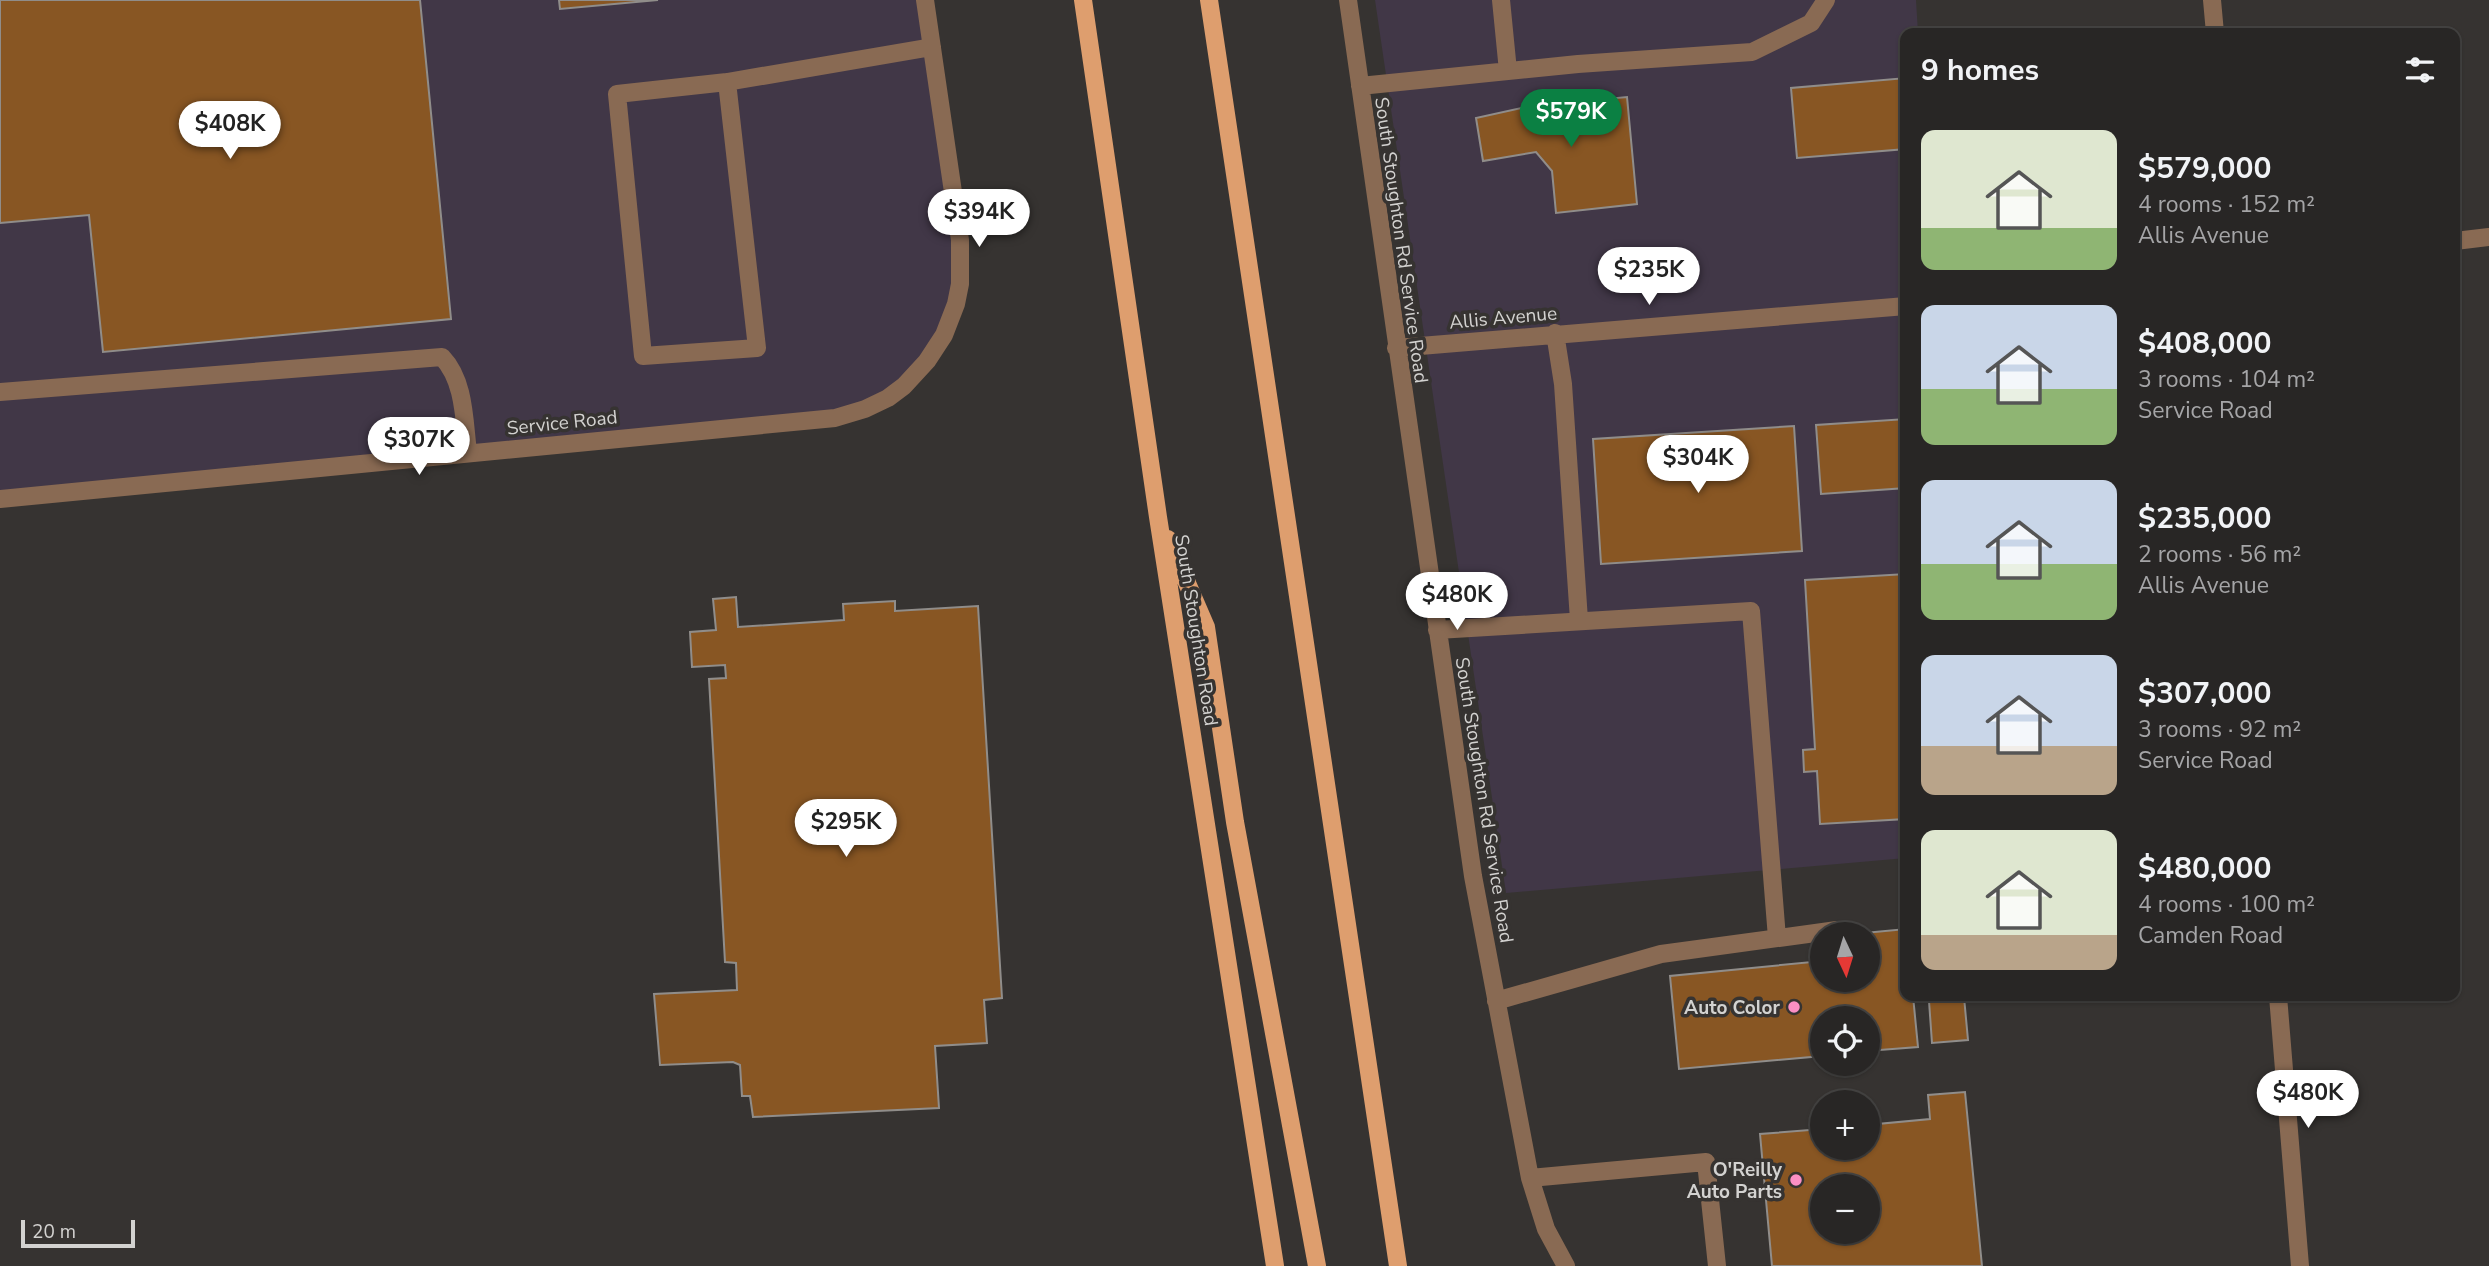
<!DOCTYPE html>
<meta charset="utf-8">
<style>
:root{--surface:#282625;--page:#343232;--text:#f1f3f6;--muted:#a5a5a7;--line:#444342;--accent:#0b8043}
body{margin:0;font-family:"Nunito Sans",sans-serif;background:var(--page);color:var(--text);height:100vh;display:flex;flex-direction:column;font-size:26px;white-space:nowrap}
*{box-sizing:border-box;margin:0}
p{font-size:23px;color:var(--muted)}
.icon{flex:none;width:38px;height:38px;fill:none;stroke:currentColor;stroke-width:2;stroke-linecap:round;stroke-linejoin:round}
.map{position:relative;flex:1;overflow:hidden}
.side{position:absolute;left:1900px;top:28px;width:560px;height:973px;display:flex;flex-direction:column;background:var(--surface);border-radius:14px;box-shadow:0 2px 5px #0004,0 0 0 2px var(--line)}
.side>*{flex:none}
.needle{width:46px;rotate:176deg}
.fabs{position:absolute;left:1810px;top:922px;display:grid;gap:14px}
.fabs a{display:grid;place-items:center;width:70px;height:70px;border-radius:50%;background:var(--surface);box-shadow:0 2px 5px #0004,0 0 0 2px var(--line);font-size:35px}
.scale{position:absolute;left:21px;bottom:18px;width:114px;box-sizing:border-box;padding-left:7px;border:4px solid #d3d2d0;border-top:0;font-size:19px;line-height:24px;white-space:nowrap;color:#d3d2d0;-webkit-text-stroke:5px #363331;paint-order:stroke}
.price{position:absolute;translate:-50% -60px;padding:0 16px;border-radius:24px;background:#fff;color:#222;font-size:23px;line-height:46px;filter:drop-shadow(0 2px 4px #0008)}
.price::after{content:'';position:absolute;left:50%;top:42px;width:21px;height:16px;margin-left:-10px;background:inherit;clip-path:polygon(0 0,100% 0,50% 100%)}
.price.on{background:var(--accent);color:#fff}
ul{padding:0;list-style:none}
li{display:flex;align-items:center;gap:21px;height:175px;padding:0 21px}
li span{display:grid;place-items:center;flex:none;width:196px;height:140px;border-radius:14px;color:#555}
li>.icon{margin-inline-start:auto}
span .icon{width:84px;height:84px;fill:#fffc;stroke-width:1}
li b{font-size:30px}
h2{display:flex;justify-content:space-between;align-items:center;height:84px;padding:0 21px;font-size:30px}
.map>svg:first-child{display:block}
</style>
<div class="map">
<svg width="2489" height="1266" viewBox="0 0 2489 1266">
<rect width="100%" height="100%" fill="#363331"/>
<path fill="#413747" d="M0,0H925L960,284L927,361L865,409L0,499Z
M1375,0H1916L1918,33H1906V858L1506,893Z"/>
<path fill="#885623" stroke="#908d8a" stroke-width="2" fill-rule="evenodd" d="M0,0H420L451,319L103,352L89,215L0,223Z
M559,0H658L560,9Z
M1906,78V149L1797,158L1791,88Z
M1627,97L1637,204L1556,213L1552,171L1536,152L1483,161L1476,118L1531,106Z
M1906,419V488L1821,494L1816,425Z
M1794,426L1802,551L1601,564L1593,439Z
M1906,574V819L1820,824L1817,771L1804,772L1803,750L1815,749L1805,580Z
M736,597L738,627L844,620L843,604L895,601V611L978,606L1002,998L984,1000L987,1043L935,1046L939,1108L753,1117L750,1096H742L740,1065L733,1062L660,1065L654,994L737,990L736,963L725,962L709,679L726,678L725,665L692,667L690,632L716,630L713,599Z
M1906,929V996H1913L1918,1047L1867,1051V1018H1822V1056L1679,1069L1670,976L1822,961V980H1867V934L1864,933Z
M1964,997L1968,1040L1932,1043L1929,1001Z
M1965,1092L1982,1266H1772L1760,1134L1822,1129V1148H1867V1125L1930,1119L1928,1095ZM1822,1186H1867V1232H1822Z"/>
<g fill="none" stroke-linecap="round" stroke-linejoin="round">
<path stroke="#896a53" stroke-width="18" d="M1348,0L1473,876L1530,1178L1546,1229L1566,1266
M1501,0L1508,71
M2212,0L2215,33
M727,82L757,348L643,356L617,94L727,82L932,47
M1360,86L1578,64L1752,52L1811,23L1826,0
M2455,241L2489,237
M1555,333L1563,384L1579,620
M1396,348L1906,306
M0,392L442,357C465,381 464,421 468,452
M0,499L835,418L865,409L888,398L904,386L927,361L944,335L956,304L960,284V240L925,0
M1437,630L1751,611L1777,938
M2278,996L2300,1266
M1496,1001L1661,954L1837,930
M1530,1178L1706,1162L1717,1266"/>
<path stroke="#de9e6e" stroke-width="18" d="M1083,0L1158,517L1275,1266
M1209,0L1398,1266
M1168,539L1206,627L1235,822L1317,1266"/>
</g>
<g fill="#fb8fc4" stroke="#363331" stroke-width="2.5">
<circle cx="1794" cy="1007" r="7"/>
<circle cx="1796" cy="1180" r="7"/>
</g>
<g text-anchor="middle" stroke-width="7" stroke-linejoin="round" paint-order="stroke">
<g font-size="19" fill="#d3d2d0" stroke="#363331">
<text transform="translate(1402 240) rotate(82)" y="7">South Stoughton Rd Service Road</text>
<text transform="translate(1503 317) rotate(-5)" y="7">Allis Avenue</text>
<text transform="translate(562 422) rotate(-6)" y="7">Service Road</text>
<text transform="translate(1197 630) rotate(81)" y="7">South Stoughton Road</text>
<text transform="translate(1485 800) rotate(81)" y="7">South Stoughton Rd Service Road</text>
</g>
<g font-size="19" font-weight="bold" fill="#d3d2d0" stroke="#363331" text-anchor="end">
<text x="1780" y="1014">Auto Color</text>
<text x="1782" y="1176">O'Reilly<tspan x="1782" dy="22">Auto Parts</tspan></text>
</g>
</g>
</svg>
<div class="fabs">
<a><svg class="needle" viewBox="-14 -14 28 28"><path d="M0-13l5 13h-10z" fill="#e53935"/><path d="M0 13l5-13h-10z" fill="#a5a5a7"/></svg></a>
<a><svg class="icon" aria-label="locate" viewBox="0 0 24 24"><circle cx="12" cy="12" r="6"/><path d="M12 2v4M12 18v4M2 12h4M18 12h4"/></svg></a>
<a>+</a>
<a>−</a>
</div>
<div class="scale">20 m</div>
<b class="price on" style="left:1571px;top:149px">$579K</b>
<b class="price" style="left:230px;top:161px">$408K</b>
<b class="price" style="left:979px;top:249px">$394K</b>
<b class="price" style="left:1649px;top:307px">$235K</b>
<b class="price" style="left:419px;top:477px">$307K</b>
<b class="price" style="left:1698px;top:495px">$304K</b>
<b class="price" style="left:1457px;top:632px">$480K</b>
<b class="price" style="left:846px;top:859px">$295K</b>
<b class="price" style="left:2308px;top:1130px">$480K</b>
<section class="side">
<h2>9 homes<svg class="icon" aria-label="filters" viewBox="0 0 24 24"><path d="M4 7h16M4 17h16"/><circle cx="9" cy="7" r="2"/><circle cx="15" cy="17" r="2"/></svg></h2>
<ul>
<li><span style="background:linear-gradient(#dfe7d0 70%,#8fb573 0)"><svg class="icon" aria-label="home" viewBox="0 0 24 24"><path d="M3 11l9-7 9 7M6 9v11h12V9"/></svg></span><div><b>$579,000</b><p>4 rooms · 152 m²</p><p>Allis Avenue</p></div></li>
<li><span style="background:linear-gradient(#c9d6e8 60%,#8fb573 0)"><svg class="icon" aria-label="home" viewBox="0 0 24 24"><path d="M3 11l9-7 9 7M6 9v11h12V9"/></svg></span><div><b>$408,000</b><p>3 rooms · 104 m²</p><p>Service Road</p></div></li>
<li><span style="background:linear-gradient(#c9d6e8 60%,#8fb573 0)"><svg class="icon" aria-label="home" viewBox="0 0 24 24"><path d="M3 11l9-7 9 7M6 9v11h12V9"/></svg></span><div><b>$235,000</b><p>2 rooms · 56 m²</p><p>Allis Avenue</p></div></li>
<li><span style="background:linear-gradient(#c9d6e8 65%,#b9a48a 0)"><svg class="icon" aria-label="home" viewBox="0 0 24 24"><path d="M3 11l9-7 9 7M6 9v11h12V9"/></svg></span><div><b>$307,000</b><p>3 rooms · 92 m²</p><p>Service Road</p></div></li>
<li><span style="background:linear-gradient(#dfe7d0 75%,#b9a48a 0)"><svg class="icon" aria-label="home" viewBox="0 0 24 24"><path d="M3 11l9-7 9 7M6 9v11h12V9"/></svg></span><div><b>$480,000</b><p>4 rooms · 100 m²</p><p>Camden Road</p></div></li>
</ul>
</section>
</div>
